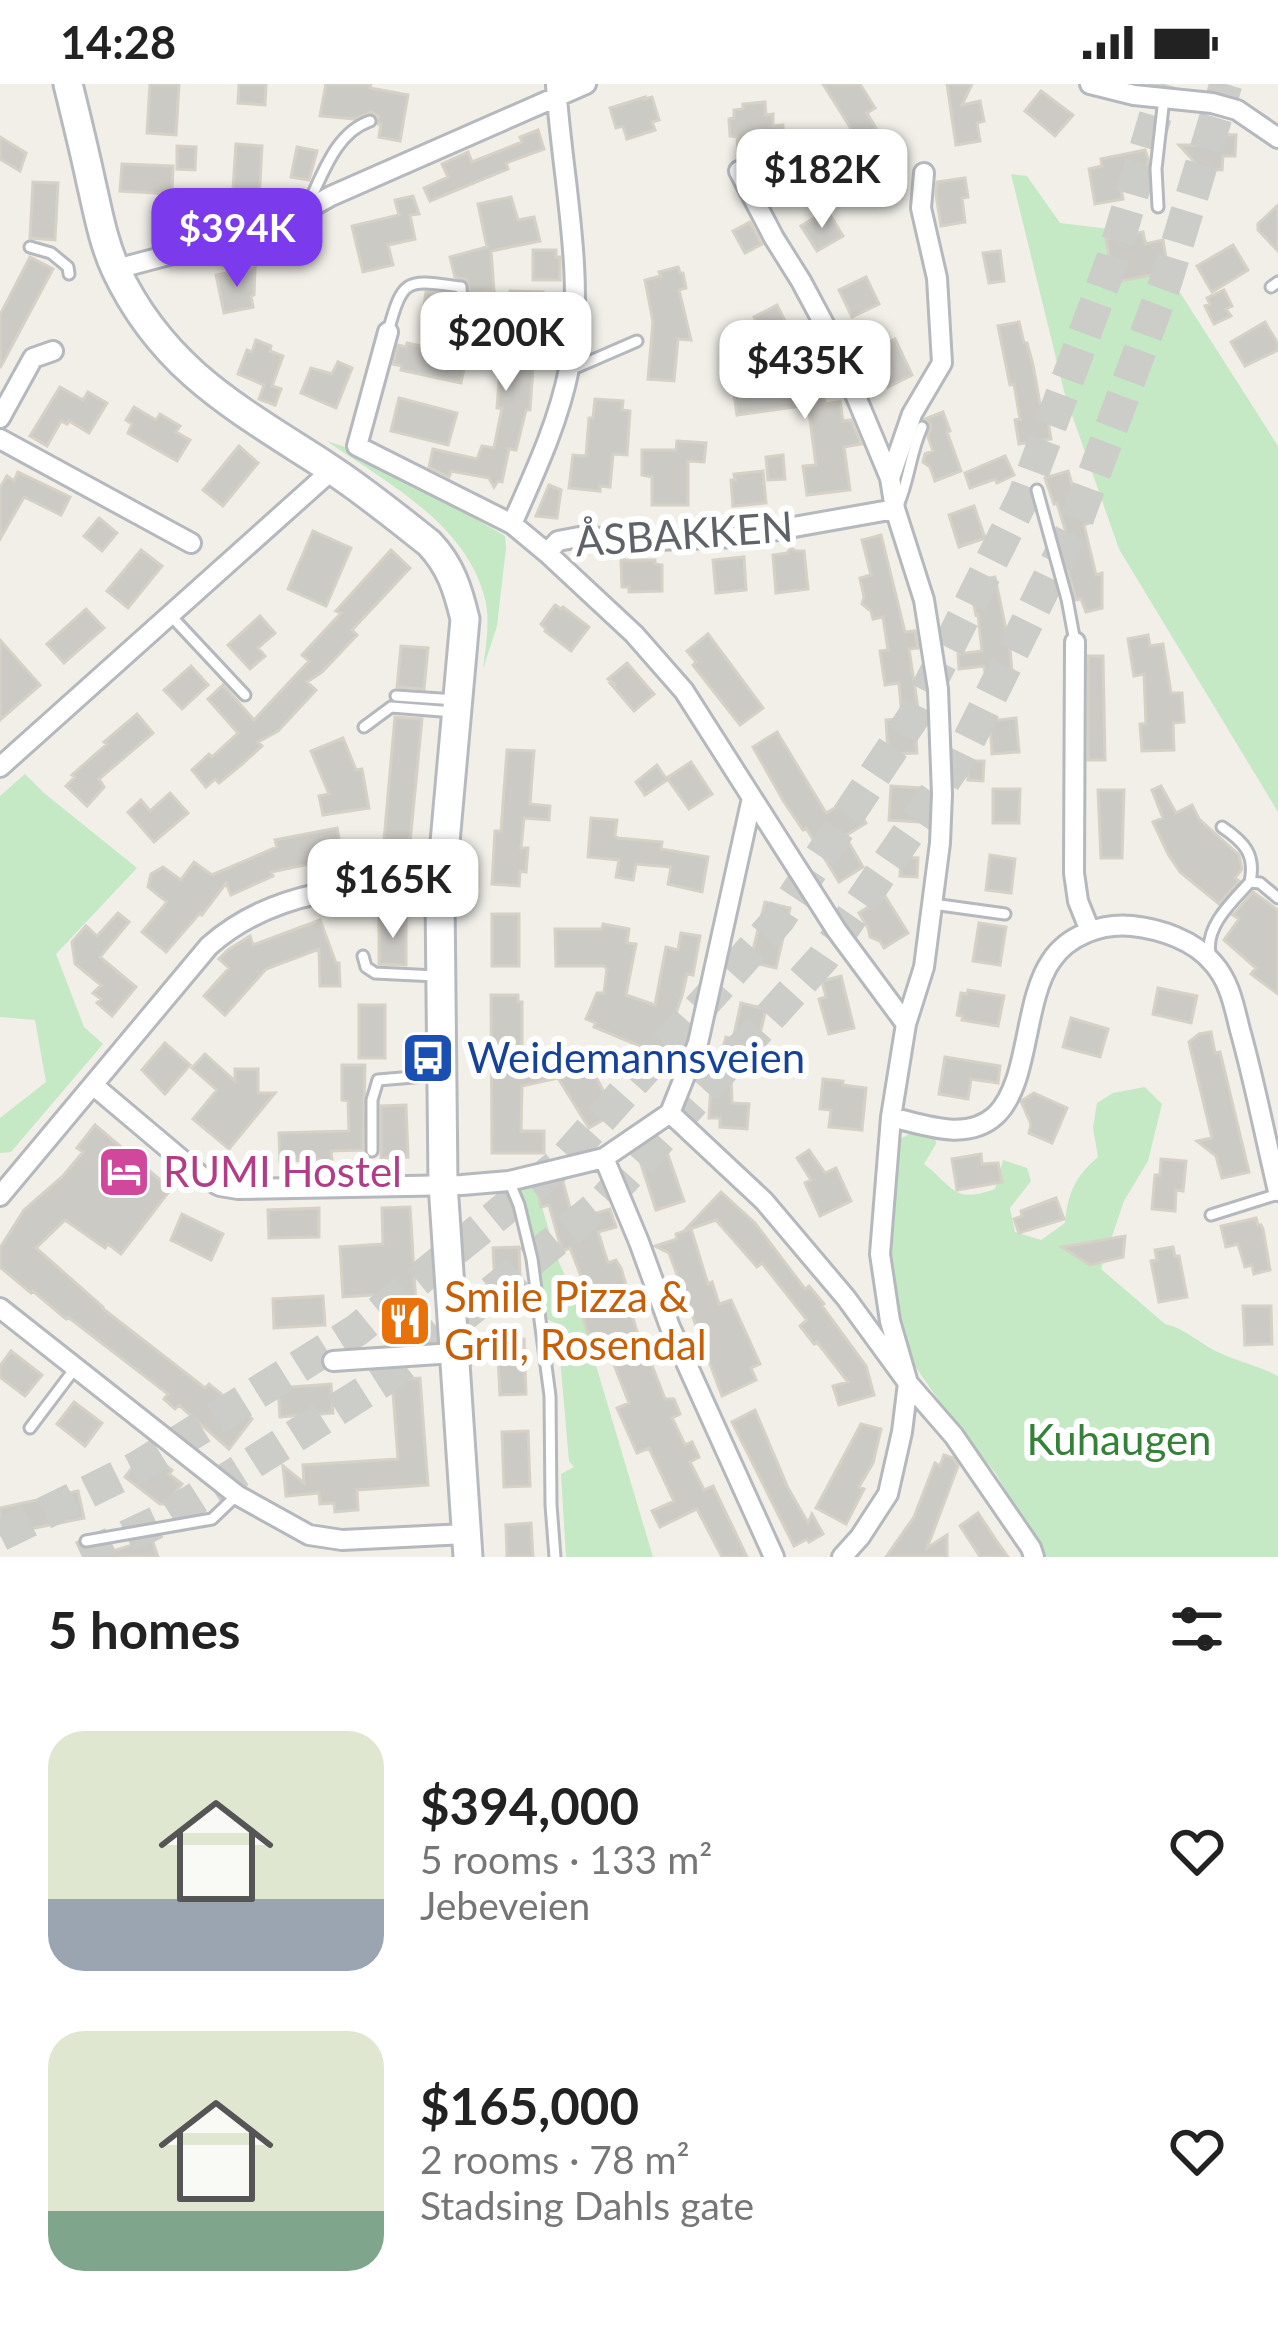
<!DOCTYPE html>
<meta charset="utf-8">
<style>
:root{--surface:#fff;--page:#f2f2f2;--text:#222;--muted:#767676;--accent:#7c3aed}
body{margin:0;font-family:Lato,sans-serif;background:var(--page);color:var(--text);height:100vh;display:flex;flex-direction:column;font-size:45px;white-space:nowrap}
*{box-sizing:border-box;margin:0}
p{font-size:39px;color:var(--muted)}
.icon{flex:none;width:66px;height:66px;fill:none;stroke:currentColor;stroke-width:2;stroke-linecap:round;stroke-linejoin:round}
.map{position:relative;height:1473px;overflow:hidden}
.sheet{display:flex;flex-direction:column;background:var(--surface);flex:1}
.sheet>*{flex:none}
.price{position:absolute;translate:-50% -102px;padding:0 27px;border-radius:24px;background:#fff;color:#222;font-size:39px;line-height:78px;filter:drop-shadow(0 3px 6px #0008)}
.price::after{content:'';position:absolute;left:50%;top:72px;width:36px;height:27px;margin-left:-18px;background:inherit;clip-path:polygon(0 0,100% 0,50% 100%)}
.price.current{background:var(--accent);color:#fff}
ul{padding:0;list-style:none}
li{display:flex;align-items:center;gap:36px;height:300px;padding:0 48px}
li span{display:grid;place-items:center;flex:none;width:336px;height:240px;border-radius:36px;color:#555}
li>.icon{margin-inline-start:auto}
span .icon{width:144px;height:144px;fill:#fffc;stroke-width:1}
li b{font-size:51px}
h2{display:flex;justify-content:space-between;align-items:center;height:144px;padding:0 48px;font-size:51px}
.status{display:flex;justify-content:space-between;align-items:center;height:84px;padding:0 60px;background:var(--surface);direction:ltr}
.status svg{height:33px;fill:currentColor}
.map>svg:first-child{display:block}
</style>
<div class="status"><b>14:28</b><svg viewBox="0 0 49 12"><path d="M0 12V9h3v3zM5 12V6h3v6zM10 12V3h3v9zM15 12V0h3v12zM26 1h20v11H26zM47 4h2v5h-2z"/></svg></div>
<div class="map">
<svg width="1278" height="1473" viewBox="0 0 1278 1473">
<rect width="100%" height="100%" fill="#f1efe8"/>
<path fill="#c5e8c5" d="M1011,90L1027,92L1060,139L1142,149L1278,362V728L1119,465L1065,311Z
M327,357L354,366L366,379L455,423L505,452L506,464L497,542L483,585C486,561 491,534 484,511C463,437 385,398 327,357Z
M25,690L44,709L137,784L56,870L84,943L103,960L11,1068L0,1069V1034L46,998L35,936L0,933V712Z
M1145,1003L1162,1020L1148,1077L1124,1117L1101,1185L1165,1240C1185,1244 1201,1261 1220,1269C1239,1278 1259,1282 1278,1292V1473H1045L996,1390L944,1324L908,1272L895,1219L894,1199L888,1171L895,1069L900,1055L913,1048L935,1052L936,1060L924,1080C955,1104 953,1120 995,1105L1003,1076L1027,1084L1031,1097L1010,1124L1015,1148L1041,1156L1065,1139C1068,1108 1075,1093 1098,1073L1093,1044L1097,1019L1113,1009Z
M535,1100L558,1176L578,1221L653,1473H566L561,1390L574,1383L569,1377L557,1240L545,1234L539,1188L517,1108L522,1102Z"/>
<path fill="#cccac5" stroke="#d6d1c6" stroke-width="3" d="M150,0H179L176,51L147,49Z
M239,0H266L265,21L238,19Z
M326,0H371L370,4L408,11L400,57L379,53L381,40H378V32L372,28L354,35L320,32Z
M823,0H860L875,24L867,29L876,44L858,56Z
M947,0H972L962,21L980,17L984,37L977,39L980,57L956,61Z
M1041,7L1073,31L1055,52L1025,27Z
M645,13V15L652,13L659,36L652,38L655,46L627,55L623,42L616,44L610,24Z
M765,18L766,31L773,30V42L783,41L784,63L774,64L775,69L754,70V65L738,66L737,53L730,52L729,35L734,34V26L743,25V20Z
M538,46L544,65L506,79L508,85L430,117L424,104L448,93L442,80L468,68L472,78L522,58L520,53Z
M1206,50L1236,51L1235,72H1223L1222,86L1201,85L1179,61H1206Z
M0,53L26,69L20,87L0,75Z
M236,60L262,62L259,120L232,119Z
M177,62L196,63L195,86L177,85Z
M297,63L317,67L309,96L291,93Z
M1145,66L1148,75L1147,91L1120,100L1123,115L1095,120L1089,85L1102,82L1101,75Z
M122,80L173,82L172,110L120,107Z
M965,94L968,113L962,114L965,138L941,142L936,111L937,98Z
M33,98L58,99L55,156L30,154Z
M413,112L419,130L410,131L415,155L388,161L393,181L363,188L352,142L399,131L395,116Z
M511,113L518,136L534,133L540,157L491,167L494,207L470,209L467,196L455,193L450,173L487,163L478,120Z
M1278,121V167L1258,146V140Z
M827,126L843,152L817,167L801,142Z
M750,138L762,160L745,169L733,147Z
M1143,148L1145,160L1163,156L1168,188L1114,198L1106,155Z
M1233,161L1248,186L1212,208L1197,182Z
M533,166H556V173H560V196H533Z
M1000,167L1004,197L989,199L983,169Z
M30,173L53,185L0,284V231Z
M678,183L680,189H683L686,204L679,206L691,256L678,255L674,297L648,295L653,238L645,196L661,192L659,188Z
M255,184L254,211L251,212L253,223L224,229L216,191Z
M866,193L879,220L852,233L839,206Z
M1224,206L1232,222L1226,225L1231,232L1214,240L1205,222L1210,220L1207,214Z
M510,207L543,208L541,256H535L530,326H526L516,366L509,365L502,398L498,397L494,403L489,394L451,387L449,393L429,383L433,365L477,375L482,362L494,364L502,324H497L501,274H510Z
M426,208L453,211L457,224L452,230L449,261L422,236Z
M777,221L790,247L767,259L754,233Z
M1019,238L1024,259H1027L1033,281L1040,320H1045L1051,355L1019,360L1015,336L1020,335L1014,300L1010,301L998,242Z
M1265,238L1278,260V266L1245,282L1231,258Z
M895,255L912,291L888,303L871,271V267Z
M256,256L271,262L270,267L283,272L272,302L281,305L275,321L259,315L264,301L238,290L247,266L252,268Z
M407,259L467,272L461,299L401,286L402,282L393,280L398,261L406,263Z
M338,278L352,284L336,324L301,309L311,284L332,290Z
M820,284L825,320L840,318L843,337L851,336L861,360L844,363L850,406L807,411L803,382L816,381L808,321L737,331L732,297Z
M60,303L83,316L88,308L107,319L89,349L69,337L67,340L61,337L47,362L30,352Z
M399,314L457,329L448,361L391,347Z
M595,315L623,317L622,326L630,327L627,371L613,370L610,403L600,402V407L569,404L573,371L586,372L589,334H593Z
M134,323L156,336L160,330L180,342L176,348L190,356L177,377L128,349L132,340L126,336Z
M943,328L950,347L947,348L961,387L935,397L930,383L923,378L925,370L933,367L928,353L931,341L925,335Z
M677,357L706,359L704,378L688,377V421H652V393L642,391V366H676Z
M239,362L258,379L223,422L203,406Z
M783,371L785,395L768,396L766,373Z
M1005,372L1014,391L997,399L995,395L970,404L965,389Z
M763,387L766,419L733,422L731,396H735L734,390Z
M1068,387L1076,413L1084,411L1092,438L1084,441L1096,491L1102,489V524L1086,528L1081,515L1076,516L1065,476L1071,474L1069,469L1072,468L1057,419L1054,420L1045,394Z
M18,388L70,413L61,431L24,413L0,455V404L7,392L14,397Z
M549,401L561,406L557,434L536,432Z
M974,422L985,454L959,463L949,431Z
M99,434L117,449L102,467L84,452Z
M313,447L351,464L326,522L288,505Z
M881,451L905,548L915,547L918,564L909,565L919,631L902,633L899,599L885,601L880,567L888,566L883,533L873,535L871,527L862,520L864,513L860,494L871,491L862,456Z
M791,464L796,467H804L808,505L776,509L773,471L787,469Z
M141,466L162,482L128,524L107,507Z
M391,466L410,484L352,546L357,551L322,588L307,598L316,606L278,647L258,658L262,662L241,681L219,699L215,695L206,703L192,686L209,670L212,673L238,649L208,615L223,601L254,636L309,577L302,571L341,529L336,527Z
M744,473L746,506L716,509L713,476Z
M621,476H655V480L662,481V507L629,508V503H622Z
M995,493L1010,565L1013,597L987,600L984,582L959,585L958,570L982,567L978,530L976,531L969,498Z
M555,521L561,525L563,523L589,543L571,567L545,547L546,545L541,540Z
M86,525L104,544L64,579L47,560Z
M260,532L275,549L258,564L265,572L250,585L228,561Z
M708,550L763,624L740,641L693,581L696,578L687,567Z
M1148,551L1150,562L1163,560L1171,609H1182L1184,638L1173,639L1174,666L1142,667L1140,640H1146L1144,590L1134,592L1128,555Z
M0,556L40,601L0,636Z
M401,562L428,564L424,605L397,603Z
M1088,572H1103L1105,676H1088Z
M627,579L654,610L634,627L611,600L616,601L608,595Z
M191,582L208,601L182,625L164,606Z
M137,630L153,649L99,695L104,703L87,722L66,702L75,693L72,691L107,660L104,658Z
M395,633L422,635L409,769L383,767Z
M915,634L917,669L888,670L886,636Z
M1016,634L1019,668L992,670L990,637Z
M777,648L826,729L851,715L866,739L845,752L863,783L839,798L806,744L803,746L784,718L753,663Z
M343,654L356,686L362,685L369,724L323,731L319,712L329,710L311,667Z
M507,666L534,667L530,720L550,722L549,736L524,734L521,764H528L526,788L520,787L519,802L492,800L495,747H501Z
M969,677H984L983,697L968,696Z
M691,678L712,710L689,725L667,694Z
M657,681L667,696L645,711L636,698Z
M891,702L921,704L918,738L889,736Z
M1161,702L1176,729L1192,721L1199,735L1239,771L1242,785L1235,794L1239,797L1219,820L1180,788L1168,770L1153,738L1163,734L1152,706Z
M993,705H1020L1019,739H993Z
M1098,706H1124L1122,774H1101Z
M170,709L188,729L154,758L128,728L141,716L150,727Z
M591,734L617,736L615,752L618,754L662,758L661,765L708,773L702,808L668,800L671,783L636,780L633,796L616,793L619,776L588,773Z
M337,744L343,773L271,788L273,792L231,811L226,799L202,831L200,829L166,868L142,848L167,818L148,803L151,790L163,783L181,796L194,778L212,791L277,763L275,756Z
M990,771L1015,775L1011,809L986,806Z
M901,773L918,774L917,793L900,792Z
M1253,808L1278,826V910L1251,890L1256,884L1224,856L1239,835L1233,831Z
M885,812L908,849L884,864L880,857L870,853L868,844L859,829Z
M765,818L790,824L776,884L750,878Z
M118,829L129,838L100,873L136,903L112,932L97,919L101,915L93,909L101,901L75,880L72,858L86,842L97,852Z
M492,830H519V882H492Z
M379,833H406V881L379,880Z
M320,836L336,879H339L340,902H320L319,865L266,885L225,931L204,912L229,884L219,875L228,866L250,852L253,861Z
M979,839L1006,843L1000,881L973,877Z
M603,840L629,845L627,859L636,860L626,911L655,921L666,863L678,866L681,849L700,852L693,891L687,890L682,912L668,952L671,953L660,981L636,971L640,962L594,943L596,939L586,935L597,909H604L607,885L604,882H556L555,845H602Z
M841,892L854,944L829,950L819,915L826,913L822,897Z
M1158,904L1197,912L1191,939L1153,930Z
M968,906L1004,912L998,942L962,936L963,932L957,931L961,909L967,910Z
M491,911H518V918H522V985L542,981L543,987L579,967L584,978L587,976L615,1029L589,1044L558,994L522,1002L521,1047H544V1069H492Z
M741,919L766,925L759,954L755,953L746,989L731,985L732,1019L749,1020L747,1045L720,1043V1034H709L711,1001H713L726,953L733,955Z
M359,921H385V974H359Z
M1071,934L1108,945L1100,973L1063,963Z
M1211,948L1215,969L1220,968L1249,1088L1222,1094L1216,1072L1197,1057L1212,1054L1189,958L1199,950Z
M165,959L190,981L165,1010L142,986Z
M205,970L235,997V985H258V1009H275L229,1065L193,1035L217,1006L192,984Z
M945,973L1000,982L998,999L971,995L968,1015L939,1010Z
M342,981H365L363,1066L331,1067L332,1076L280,1077L279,1049L349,1047L348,1017L342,1016Z
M823,995L843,997V1001L866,1004L862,1046L829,1043L831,1026L820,1025Z
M1034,1009L1067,1024L1052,1059L1029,1049L1031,1040L1021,1017Z
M406,1021L408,1073L381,1074V1022Z
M95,1041L171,1105L121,1170L108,1160L105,1164L65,1136L36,1164L103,1223L102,1224L205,1304L209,1300L252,1335L229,1365L179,1321L175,1325L164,1315L168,1310L68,1233L66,1235L33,1207L31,1209L0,1183V1164L24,1126L63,1092L83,1068L77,1064Z
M809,1066L825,1089L836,1084L851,1117L820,1132L805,1099L811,1096L797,1074Z
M981,1070L982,1080L998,1079L1002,1098L957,1106L952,1075Z
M668,1071L684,1117L656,1126L641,1080Z
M1161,1075L1186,1077L1183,1107L1176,1106L1175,1127L1152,1125L1155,1091H1160Z
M563,1098L570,1124L573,1123L576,1132L589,1128L590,1131L610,1125L616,1143L598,1148L608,1179L616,1176L621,1184L626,1201L623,1202L645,1273L648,1271L665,1315H674L680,1330L672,1334L685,1361L692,1358L699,1373L690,1378L704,1406L713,1402L747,1473H722L697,1425L660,1443L652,1427L674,1417L649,1364L637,1369L617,1324L629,1319L611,1273L596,1276L583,1234L594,1231L579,1187L570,1164L562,1167L549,1121L541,1123L537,1104Z
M721,1108L755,1139L805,1205L809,1202L824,1220L822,1222L866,1282L874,1311L839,1321L833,1302L848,1298L817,1258L814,1260L800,1242L807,1236L762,1179L757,1183L716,1136L684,1147Z
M1056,1114L1064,1135L1019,1149L1014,1135L1022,1132L1021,1127Z
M410,1123L418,1252L390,1254L388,1210L343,1213L340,1163L383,1160L382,1124Z
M319,1124V1153L269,1154L268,1126Z
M182,1130L223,1150L211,1176L171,1156Z
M1256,1134L1258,1141H1261L1263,1145L1270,1186L1254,1190L1252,1181L1245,1183L1238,1160L1226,1163L1221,1142Z
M691,1145L708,1200L712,1198L719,1220L731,1216L760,1280L751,1284L756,1296L722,1312L669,1169L655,1162L677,1155L676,1150Z
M1125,1152L1123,1173L1090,1181L1062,1163Z
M519,1163L521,1217L496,1219L493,1164Z
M1173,1163L1175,1172H1179L1187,1213L1159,1218L1151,1177L1157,1176L1155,1166Z
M323,1212L325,1241L274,1244L273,1215Z
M1243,1222H1271L1272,1260L1245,1261Z
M524,1255L526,1310L500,1311L497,1256Z
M11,1267L42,1291L25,1312L0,1293V1282Z
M420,1294L428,1401L357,1406L358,1426L335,1428L334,1419L320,1420L319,1409L286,1412L283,1382L304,1399L303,1381L398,1375L392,1296Z
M331,1300L333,1329L280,1333L278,1304Z
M74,1318L102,1339L85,1362L57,1340Z
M755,1326L788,1404L808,1439L812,1430L823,1450L809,1458L807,1455L794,1462L732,1338Z
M861,1340L881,1345L873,1379L859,1403L864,1405L846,1440L816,1424Z
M528,1347L530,1402L504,1403L502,1348Z
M143,1370L157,1380L159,1377L172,1386L169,1390L182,1400L166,1420H160L125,1393Z
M944,1371L953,1374L958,1382L927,1464L947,1451V1473H886L914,1433L935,1379L940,1382Z
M78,1407L84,1434L0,1451V1424Z
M978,1429L996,1456L1008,1473H980L977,1468L960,1442Z
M531,1439L533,1473H507L506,1441Z
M152,1455L158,1473H107L106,1469Z"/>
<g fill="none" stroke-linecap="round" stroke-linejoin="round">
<path stroke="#ccccc8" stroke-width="33" stroke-dasharray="33 16" stroke-linecap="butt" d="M0,1451L138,1383L357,1246L562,1078L779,835L914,632L1024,412L1113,174L1165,0
M82,1473L162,1436L382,1297L603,1118L823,874L961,672L1075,441L1166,197L1226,0"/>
<g stroke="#b5b8bc" stroke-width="15">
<path id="lane" d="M1158,123L1156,85L1164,14
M312,124L311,114C325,84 338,48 370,37
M30,163L51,169L68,183L69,190
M1271,203L1278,198
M388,248C403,192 407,196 461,203L462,216
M570,282L577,283L637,257
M1037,406L1067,515L1075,558
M898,421C909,398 910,369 922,343
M171,532L245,611
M396,612L456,616
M364,643L391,623L454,628
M1222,743C1244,758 1256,770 1250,798
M933,820L1005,830
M1210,869C1205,842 1233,817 1250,798L1260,799L1278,814
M363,872L366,883L375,889L436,892
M372,1067V1016L378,996L437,991
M509,1097L519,1121L532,1175L550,1312L551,1421L555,1473
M1211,1131L1278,1110
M30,1344L76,1283
M86,1457L212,1435L237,1411"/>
</g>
<g stroke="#b5b8bc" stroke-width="24">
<path id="street" d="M1090,0L1134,11L1212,19L1237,26L1278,54
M739,87L774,154L801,197L832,255L890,394L895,425L924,516L938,605L942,710L940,759L924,883L906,940
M116,185L241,152L288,136L331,112L586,0
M388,248L357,362L512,440L547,469L634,550L684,607L837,847L906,940L891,1033L880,1170L890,1237L908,1299L902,1348L888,1410L860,1453L842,1473
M0,334L33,274L53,267
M0,355L191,459
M890,394L912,330L942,279L937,194L921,124L924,89
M512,440C534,390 558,340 569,285C586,192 562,94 556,1
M547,469L558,457L579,453L654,456L738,453L895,425
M1075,558L1074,789L1078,817L1090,847
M0,683L332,386
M93,1001L201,1092L220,1102L238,1105L462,1101L509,1097L604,1074L670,1029L698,959L752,714
M670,1029L764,1117L846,1214L908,1299L954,1352L1031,1464L1034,1473
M891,1033C925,1041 967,1058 996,1031C1030,998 1023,918 1051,877C1068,851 1102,839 1132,842C1160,845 1194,856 1213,879C1230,898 1234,922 1240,946C1255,999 1265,1053 1278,1107
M604,1074L639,1158L670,1243L774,1473
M0,1112L209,862C272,806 359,799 440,801
M0,1224L237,1411L309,1451L342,1456L466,1450
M333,1277L454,1269"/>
</g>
<g stroke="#b6babf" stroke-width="33">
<path id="secondary" d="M68,0C76,33 84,65 91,98C98,128 103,158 116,186C163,286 238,325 326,382C362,405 396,433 429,459C451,482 458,506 465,535L440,814L443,1100L468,1473"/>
</g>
<use href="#lane" stroke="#fff" stroke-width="9"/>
<use href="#street" stroke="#fff" stroke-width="18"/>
<use href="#secondary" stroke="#fff" stroke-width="27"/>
</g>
<defs>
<g id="bus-square" transform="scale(2.7)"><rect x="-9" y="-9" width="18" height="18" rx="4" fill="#1a4fb4" stroke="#fff"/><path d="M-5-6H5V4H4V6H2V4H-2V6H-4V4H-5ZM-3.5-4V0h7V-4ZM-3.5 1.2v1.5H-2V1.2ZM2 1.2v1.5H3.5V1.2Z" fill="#fff"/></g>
<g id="hotel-square" transform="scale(2.7)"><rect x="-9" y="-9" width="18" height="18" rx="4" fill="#d1479c" stroke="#fff"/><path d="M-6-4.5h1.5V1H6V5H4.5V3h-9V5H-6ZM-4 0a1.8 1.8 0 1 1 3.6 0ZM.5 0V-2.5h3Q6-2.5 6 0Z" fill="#fff"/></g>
<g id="restaurant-square" transform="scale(2.7)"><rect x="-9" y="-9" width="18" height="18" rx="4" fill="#e8710a" stroke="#fff"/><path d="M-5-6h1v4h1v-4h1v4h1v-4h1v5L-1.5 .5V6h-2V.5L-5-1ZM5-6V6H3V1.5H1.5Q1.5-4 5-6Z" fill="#fff"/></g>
</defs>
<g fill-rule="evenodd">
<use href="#bus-square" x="428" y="974"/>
<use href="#hotel-square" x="124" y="1088"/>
<use href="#restaurant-square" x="405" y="1237"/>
</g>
<g text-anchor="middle" stroke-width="12" stroke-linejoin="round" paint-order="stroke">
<g font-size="42" fill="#5f6368" stroke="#fff">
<text transform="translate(684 450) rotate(-4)" y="15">ÅSBAKKEN</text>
</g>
<g font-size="42" fill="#164399" stroke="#fff" text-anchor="start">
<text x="467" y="989">Weidemannsveien</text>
</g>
<g font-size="42" fill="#b23c85" stroke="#fff" text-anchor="start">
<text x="163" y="1103">RUMI Hostel</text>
</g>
<g font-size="42" fill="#c56008" stroke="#fff" text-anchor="start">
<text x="444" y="1228">Smile Pizza &amp;<tspan x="444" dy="48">Grill, Rosendal</tspan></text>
</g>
<g font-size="42" fill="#348238" stroke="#fff">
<text x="1119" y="1371">Kuhaugen</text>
</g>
</g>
</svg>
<b class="price" style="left:822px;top:147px">$182K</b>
<b class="price current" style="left:237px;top:206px">$394K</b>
<b class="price" style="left:506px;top:310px">$200K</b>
<b class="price" style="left:805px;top:338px">$435K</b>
<b class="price" style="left:393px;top:857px">$165K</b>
</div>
<section class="sheet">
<h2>5 homes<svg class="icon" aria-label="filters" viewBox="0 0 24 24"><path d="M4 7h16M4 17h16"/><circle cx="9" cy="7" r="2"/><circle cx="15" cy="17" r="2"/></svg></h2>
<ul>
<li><span style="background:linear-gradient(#dfe7d0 70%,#9aa5b1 0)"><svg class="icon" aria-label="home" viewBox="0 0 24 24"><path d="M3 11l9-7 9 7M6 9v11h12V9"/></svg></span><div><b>$394,000</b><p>5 rooms · 133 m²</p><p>Jebeveien</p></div><svg class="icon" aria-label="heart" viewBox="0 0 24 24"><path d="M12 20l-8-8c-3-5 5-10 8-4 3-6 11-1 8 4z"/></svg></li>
<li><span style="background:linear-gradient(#dfe7d0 75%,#7fa58c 0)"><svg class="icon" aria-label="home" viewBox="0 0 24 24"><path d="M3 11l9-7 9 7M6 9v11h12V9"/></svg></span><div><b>$165,000</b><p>2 rooms · 78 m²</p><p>Stadsing Dahls gate</p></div><svg class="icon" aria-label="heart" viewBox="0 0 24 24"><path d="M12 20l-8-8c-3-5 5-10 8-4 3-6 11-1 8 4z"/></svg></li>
</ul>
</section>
